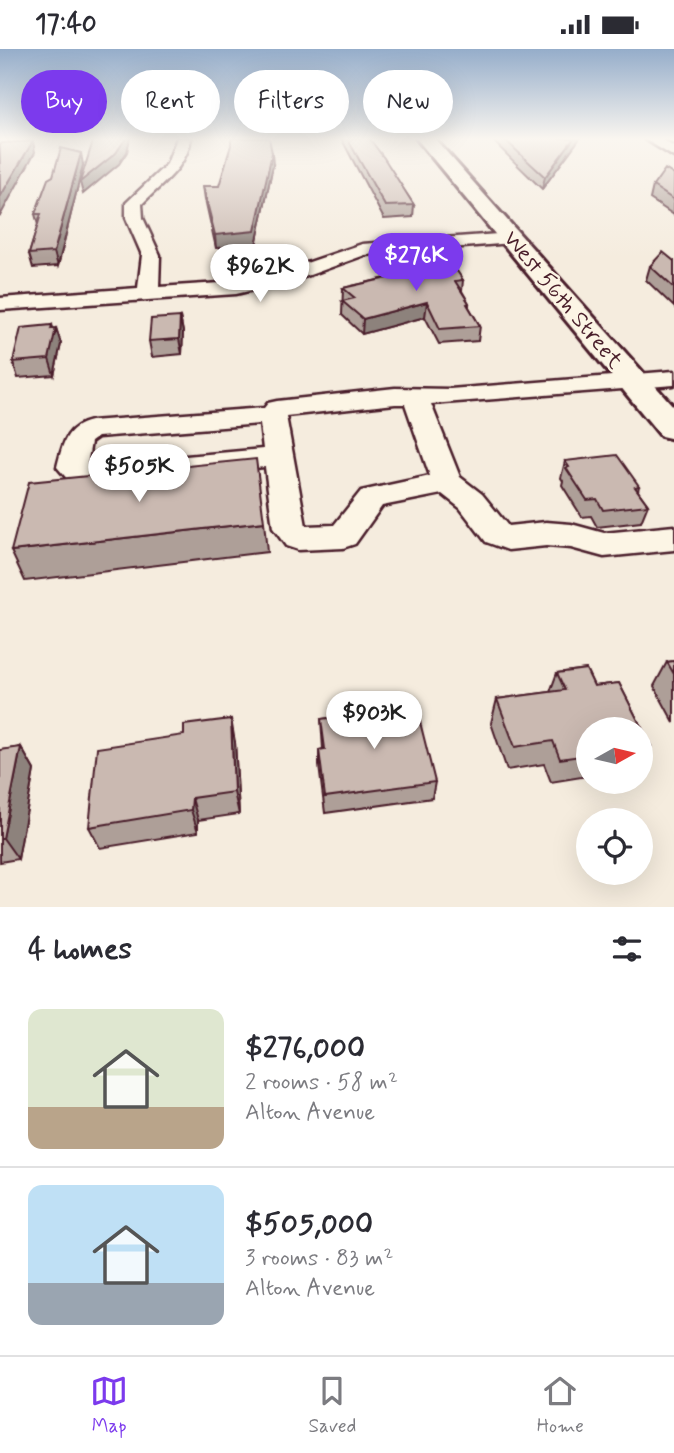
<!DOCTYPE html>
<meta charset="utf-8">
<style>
:root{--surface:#fff;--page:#f7f7f7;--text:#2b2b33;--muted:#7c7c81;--line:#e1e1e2;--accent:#7c3aed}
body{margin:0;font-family:Mynerve,sans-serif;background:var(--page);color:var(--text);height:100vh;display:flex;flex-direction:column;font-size:26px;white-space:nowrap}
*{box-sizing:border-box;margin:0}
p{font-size:23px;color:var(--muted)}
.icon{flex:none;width:38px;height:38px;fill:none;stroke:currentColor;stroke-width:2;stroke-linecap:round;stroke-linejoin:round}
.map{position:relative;height:858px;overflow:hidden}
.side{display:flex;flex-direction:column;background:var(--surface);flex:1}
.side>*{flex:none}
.banner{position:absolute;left:21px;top:21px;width:634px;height:63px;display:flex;gap:14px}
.needle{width:46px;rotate:82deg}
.fabs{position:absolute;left:576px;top:668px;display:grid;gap:14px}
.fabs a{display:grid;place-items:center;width:77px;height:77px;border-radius:50%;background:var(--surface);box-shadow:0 7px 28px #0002;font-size:35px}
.price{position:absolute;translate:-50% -60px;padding:0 16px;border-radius:24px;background:#fff;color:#222;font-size:23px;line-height:46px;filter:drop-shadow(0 2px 4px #0008)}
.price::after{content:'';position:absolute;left:50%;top:42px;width:21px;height:16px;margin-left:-10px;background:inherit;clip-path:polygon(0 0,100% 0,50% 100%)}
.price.current{background:var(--accent);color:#fff}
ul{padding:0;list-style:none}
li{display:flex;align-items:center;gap:21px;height:175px;padding:0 28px}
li+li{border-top:2px solid var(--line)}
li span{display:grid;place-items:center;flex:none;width:196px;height:140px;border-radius:14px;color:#555}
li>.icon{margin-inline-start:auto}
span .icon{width:84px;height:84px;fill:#fffc;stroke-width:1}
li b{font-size:30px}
h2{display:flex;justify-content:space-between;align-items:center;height:84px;padding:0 28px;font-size:30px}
.tag{padding:0 24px;border-radius:32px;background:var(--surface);box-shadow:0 7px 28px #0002;font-size:24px;line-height:63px}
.tag.current{background:var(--accent);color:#fff}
.status{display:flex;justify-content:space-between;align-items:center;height:49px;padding:0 35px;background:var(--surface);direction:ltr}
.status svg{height:19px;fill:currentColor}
.menu{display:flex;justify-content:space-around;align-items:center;height:98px;border-top:2px solid var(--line);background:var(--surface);font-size:19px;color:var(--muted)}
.menu a{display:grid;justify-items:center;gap:4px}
.menu .current{color:var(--accent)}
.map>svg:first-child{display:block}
</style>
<div class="status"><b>17:40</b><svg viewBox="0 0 49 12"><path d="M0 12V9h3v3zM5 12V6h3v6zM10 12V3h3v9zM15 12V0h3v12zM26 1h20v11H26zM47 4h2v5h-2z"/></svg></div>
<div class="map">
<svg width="674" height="858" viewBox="0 0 674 858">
<rect width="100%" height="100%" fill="#f5ecde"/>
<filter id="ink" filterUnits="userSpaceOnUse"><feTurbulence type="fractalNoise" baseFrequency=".0143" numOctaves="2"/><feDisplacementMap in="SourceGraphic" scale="14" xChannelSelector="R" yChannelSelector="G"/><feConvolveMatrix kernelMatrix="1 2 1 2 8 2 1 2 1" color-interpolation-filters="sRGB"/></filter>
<g filter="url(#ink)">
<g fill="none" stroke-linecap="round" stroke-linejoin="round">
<g stroke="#4a1f2b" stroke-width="5">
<path id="minor" d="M177,89H191C186,120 162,134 142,155L143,169L160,206L159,238L236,233L283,222L362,195L512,184L521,189L512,194L365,206L296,231L236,245L0,261V249L138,239L142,206L126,169V154L167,115Z
M643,89H659L674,98V108Z
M674,322V336L431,355L460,428L482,445L508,477L546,473L571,475L604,484L674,477V501L604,508L571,499L546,497L508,501L486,493L460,459L442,445L382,457L355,495L343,499L298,501L286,497L273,479L265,418L80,436L70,433L57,418C63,395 65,378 91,372L264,359L268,354L277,352L395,339L450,340ZM395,355H405L430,427L361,442L334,476L306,477L286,367ZM260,375L263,400L87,416L91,393L98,388Z"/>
</g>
<g stroke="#4a1f2b" stroke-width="6">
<path id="major" d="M416,89H434L674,358V390L661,387Z"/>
</g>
<use href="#minor" fill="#fcf5e5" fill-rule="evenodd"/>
<use href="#major" fill="#fcf5e5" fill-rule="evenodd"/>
</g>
<path fill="#ae9f98" stroke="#4a1f2b" stroke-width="2" d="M341,89H369L414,156L413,168L384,170Z
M490,89H580L542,140Z
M83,116L58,217L33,219L29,205L38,176L35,165Z
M273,116L256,196L216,199L205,150L203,137H219Z
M674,126V166L650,150L653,137Z
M674,212V258L646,231L650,217Z
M390,213L463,231L462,242L469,254V258L480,277L478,292L439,295L425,268L362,285L342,266L343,239L390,228Z
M180,268L183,283L182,305L152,308L149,292Z
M52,276L53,280L56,279L61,295L54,326L18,329L13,313Z
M565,412L639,437L638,442L648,456L641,473L597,478L591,467L582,468L562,436L563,432L561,429Z
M264,473L267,503L25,532L11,502Z
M674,612V674L654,637L667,613Z
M586,620L594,637L619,634L651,697L640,715V681H588V727L551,733L544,715L507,721L491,674L497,650L550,643L557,624Z
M349,662L435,733L432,749L325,764L319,717V701L323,700L321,670L349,666Z
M235,693L239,765L198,771V783L100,799L89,778Z
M21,698L34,721L18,810L0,813V701Z"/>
<path fill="#8d827c" stroke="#4a1f2b" stroke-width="2" d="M126,89H130L127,103L119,115L83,145L80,133Z
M574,89H580L542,140L545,128Z
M33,92L35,103L0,167V148Z
M81,104L83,116L58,217L54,203Z
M272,104L273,116L256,196L216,199L215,186Z
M427,253L425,268L362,285L363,270Z
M180,268L183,283L182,305L179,290Z
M52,276L55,286L56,279L61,295L54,326L49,310Z
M231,670L235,693L239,765L234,743Z
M21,698L34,721L18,810L3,789Z
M192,749L198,771V783L191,761Z"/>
<path fill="#cab9b1" stroke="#4a1f2b" stroke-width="2" d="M94,89H126L116,104L80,133Z
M231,89H269L272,104L255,182L215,186L203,137H219L231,96Z
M347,89H369L384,109L414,156L385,157Z
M503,89H574L545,128Z
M33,92L0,148V96L2,94Z
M61,99L81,104L54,203L29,205L41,165H35L48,130L53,127Z
M665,120L674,126V151L653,137Z
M663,203L674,212V239L650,217Z
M449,210L463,231L455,232L469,254L467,255L480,277L440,280L427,253L363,270L342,252L355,249L343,239L396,227L390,213Z
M180,268L179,290L149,292L151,270Z
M52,276L51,280L56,279L49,310L13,313L21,279Z
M617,406L639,437L635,438L648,456L603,461L597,450L587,451L566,419L569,418L565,412Z
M256,410L264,473L11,502L29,433Z
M674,612V625L667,613Z
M586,620L594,637L619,634L651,697L640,698V681H588V706L560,710L553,692L515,698L497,650L565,641L557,624Z
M415,653L435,733L325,748L319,701L325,700L321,670L350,666L349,662Z
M231,670L234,743L192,749L191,761L89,778L97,699L184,686V676Z
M21,698L3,789H0V701Z"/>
</g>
<linearGradient id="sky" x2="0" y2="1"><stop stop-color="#95adca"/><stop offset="0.43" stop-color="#faf6f0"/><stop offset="1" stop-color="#faf6f0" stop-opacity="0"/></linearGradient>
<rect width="674" height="209" fill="url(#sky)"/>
<g text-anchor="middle" stroke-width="5" stroke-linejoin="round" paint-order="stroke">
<g font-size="23" fill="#4a1f2b" stroke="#fcf5e5">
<text transform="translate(564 250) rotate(50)" y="8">West 56th Street</text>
</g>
</g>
</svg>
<div class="fabs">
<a><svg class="needle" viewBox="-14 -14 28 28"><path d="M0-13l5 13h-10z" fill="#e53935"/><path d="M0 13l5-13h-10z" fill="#7c7c81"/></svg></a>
<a><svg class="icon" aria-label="locate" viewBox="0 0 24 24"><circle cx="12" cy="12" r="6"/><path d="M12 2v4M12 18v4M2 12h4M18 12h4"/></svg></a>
</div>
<b class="price current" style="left:416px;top:244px">$276K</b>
<b class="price" style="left:260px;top:255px">$962K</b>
<b class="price" style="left:139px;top:455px">$505K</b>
<b class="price" style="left:374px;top:702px">$903K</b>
<div class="banner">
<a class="tag current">Buy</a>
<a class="tag">Rent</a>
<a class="tag">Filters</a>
<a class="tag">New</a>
</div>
</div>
<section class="side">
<h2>4 homes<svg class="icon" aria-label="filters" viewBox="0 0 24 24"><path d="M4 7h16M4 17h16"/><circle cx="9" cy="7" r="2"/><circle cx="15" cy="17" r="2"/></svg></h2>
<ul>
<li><span style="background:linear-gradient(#dfe7d0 70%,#b9a48a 0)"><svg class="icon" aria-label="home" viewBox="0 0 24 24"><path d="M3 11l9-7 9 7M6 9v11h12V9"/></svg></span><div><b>$276,000</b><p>2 rooms · 58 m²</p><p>Alton Avenue</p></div></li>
<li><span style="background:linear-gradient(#bfe0f5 70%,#9aa5b1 0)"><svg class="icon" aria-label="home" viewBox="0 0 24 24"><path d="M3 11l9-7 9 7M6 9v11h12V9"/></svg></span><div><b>$505,000</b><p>3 rooms · 83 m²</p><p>Alton Avenue</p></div></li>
</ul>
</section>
<nav class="menu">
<a class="current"><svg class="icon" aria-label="map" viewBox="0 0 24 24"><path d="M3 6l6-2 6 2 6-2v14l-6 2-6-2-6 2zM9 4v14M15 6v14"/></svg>Map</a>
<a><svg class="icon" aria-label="saved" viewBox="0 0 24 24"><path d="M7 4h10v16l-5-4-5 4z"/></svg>Saved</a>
<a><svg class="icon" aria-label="home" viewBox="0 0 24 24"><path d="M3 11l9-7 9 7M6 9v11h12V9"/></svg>Home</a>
</nav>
